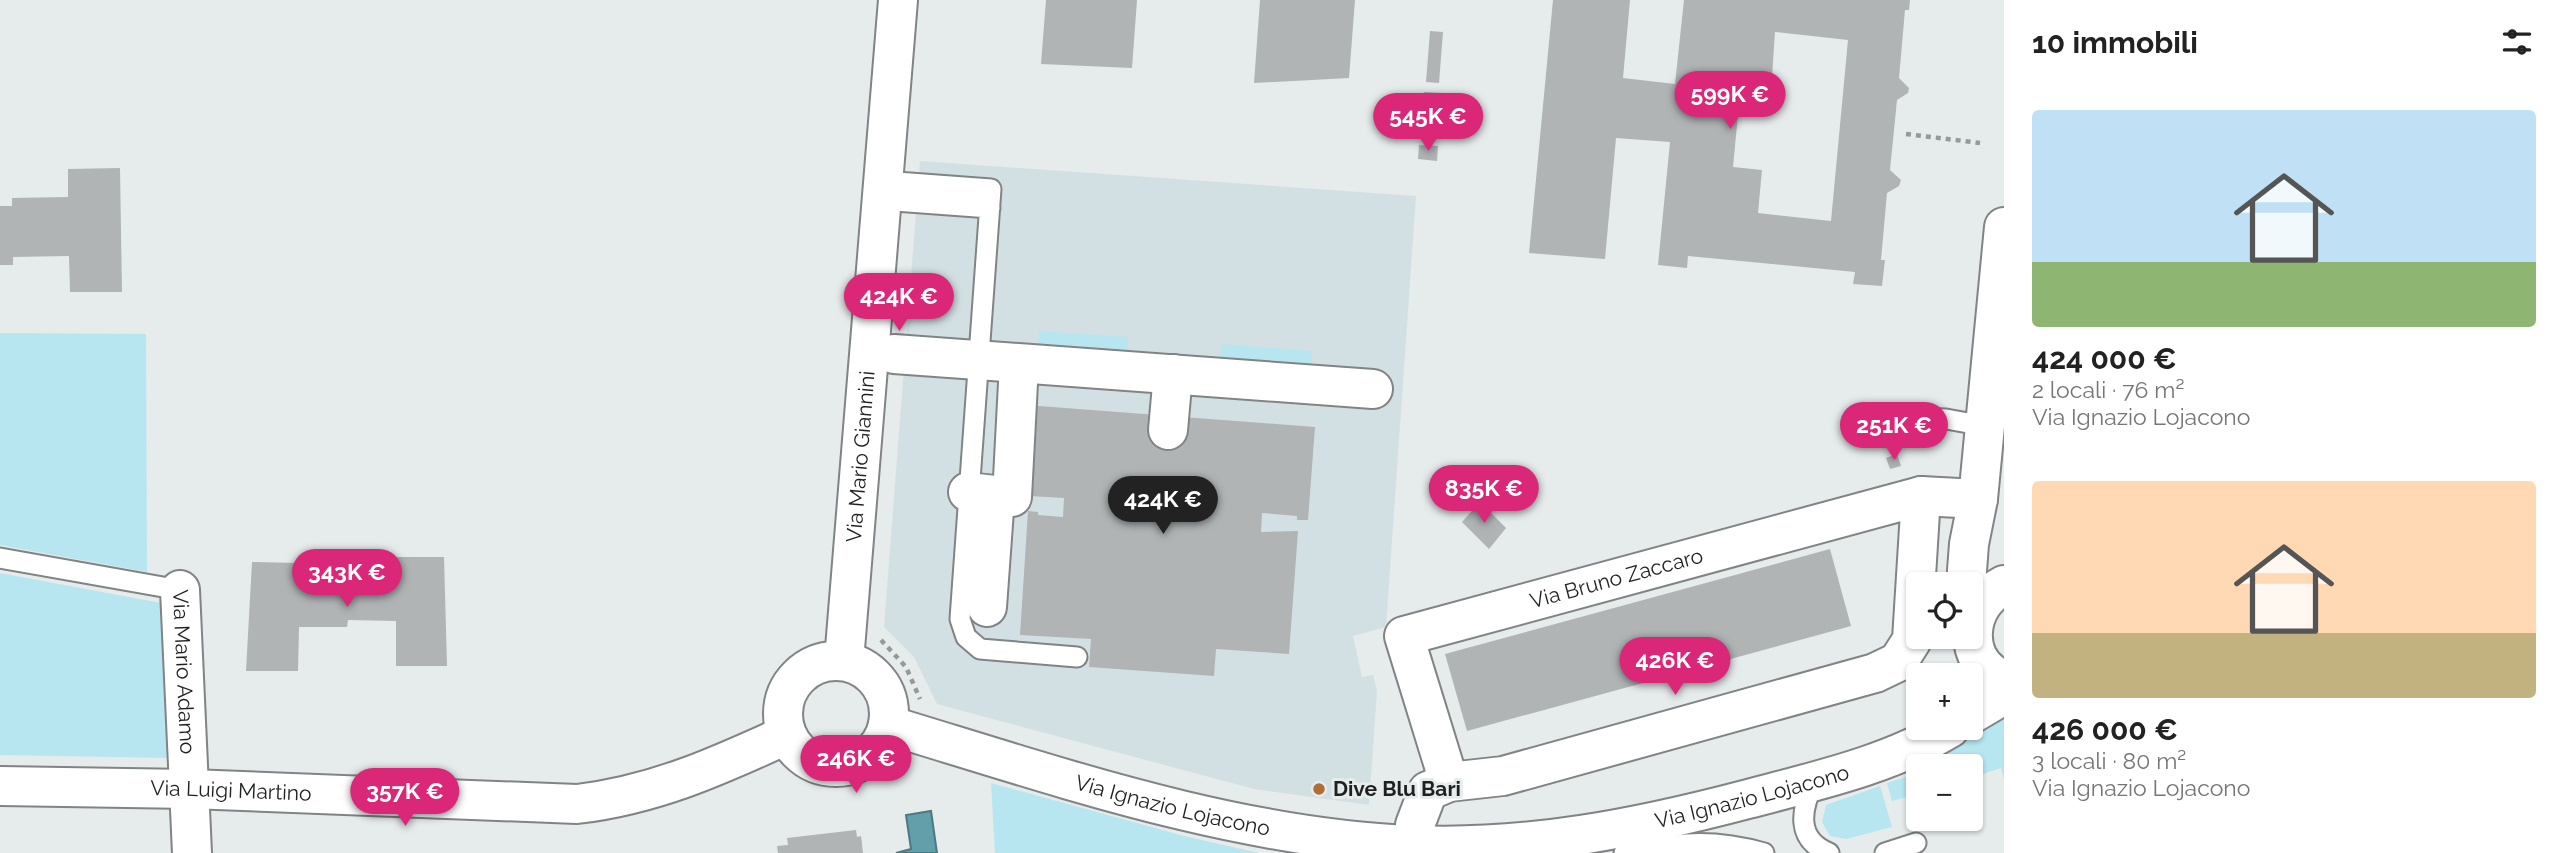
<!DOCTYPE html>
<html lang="it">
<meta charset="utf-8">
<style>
:root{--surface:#fff;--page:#f2f2f2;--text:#222;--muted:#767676;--accent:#db2777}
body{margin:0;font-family:Raleway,sans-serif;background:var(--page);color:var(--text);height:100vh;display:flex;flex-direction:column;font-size:26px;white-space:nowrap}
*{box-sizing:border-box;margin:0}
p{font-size:23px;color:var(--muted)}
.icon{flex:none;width:38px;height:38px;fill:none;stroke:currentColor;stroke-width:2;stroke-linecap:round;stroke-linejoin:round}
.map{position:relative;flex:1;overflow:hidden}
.side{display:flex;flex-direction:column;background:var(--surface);width:560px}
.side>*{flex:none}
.tools{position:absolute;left:1906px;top:572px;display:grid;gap:14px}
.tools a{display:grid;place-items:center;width:77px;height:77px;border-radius:7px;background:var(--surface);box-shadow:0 2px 5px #0004;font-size:35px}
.price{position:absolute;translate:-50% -60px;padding:0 16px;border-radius:24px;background:var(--accent);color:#fff;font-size:23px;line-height:46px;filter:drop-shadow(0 2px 4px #0008)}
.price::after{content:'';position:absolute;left:50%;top:42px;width:21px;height:16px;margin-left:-10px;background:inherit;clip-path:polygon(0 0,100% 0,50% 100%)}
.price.active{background:#222;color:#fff}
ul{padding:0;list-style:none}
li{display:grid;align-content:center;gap:14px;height:371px;padding:0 28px}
li span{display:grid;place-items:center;height:217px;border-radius:7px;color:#555}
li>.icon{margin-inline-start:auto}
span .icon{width:126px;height:126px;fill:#fffc;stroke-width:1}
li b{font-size:30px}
h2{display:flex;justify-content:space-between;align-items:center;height:84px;padding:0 28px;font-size:30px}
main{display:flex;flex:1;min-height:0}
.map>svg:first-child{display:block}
</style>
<main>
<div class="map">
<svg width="2004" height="853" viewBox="0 0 2004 853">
<rect width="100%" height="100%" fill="#e6ebeb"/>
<path fill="#d3e0e3" d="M920,161L1416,196L1386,627L1353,636L1362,677L1373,675L1377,691L1369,805L1254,789L937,704L914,657L884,627Z"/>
<path fill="#b7e6f0" d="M1039,331L1128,337L1127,360L1037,354Z
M0,333L146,334L147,572L0,545Z
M1222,344L1312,351L1311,373L1220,367Z
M0,573L161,603L169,758L0,755Z
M2004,716V780L2001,768L1971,778L1970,766H1932L1978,730Z
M1918,773V794L1892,801L1887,783Z
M991,783L1184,836L1259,853H995Z
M1880,786L1892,827L1846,839L1830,836L1822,822L1826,805Z"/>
<path fill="#619fab" stroke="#4d7982" stroke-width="2" d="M931,811L937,853H896L911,849L906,815Z"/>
<path fill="#b0b4b5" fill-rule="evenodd" d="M1046,0H1137L1132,68L1041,64Z
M1260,0H1355L1349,78L1254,83Z
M1553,0H1630L1623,78L1675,84L1684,0H1910L1909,10H1905L1899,78L1909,88L1908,93L1897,100L1890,170L1901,180L1899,186L1887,193L1881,260H1885L1882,286L1853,284L1855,272L1688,256L1687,268L1658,265L1670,142L1616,138L1605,259L1529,253ZM1775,32L1848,40L1831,221L1758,213L1762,170L1733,167L1742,73L1772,77Z
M1430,31L1443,32L1439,83L1426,82Z
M1424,92L1443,93L1441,123L1446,124L1445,139L1426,138V123H1421Z
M1419,145L1438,146L1437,161L1418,159Z
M120,168L122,292H70L69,256L13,257V265H0V206H12V198L68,197V169Z
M1026,405L1315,427L1308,520H1297V516L1262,513L1261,532L1298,531L1289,654L1216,649L1214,676L1089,667L1091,639L1020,635L1028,511L1038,512V515L1063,517L1064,498L1030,496Z
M1897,454L1901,466L1890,469L1886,458Z
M1480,502L1506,528L1489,549L1462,522Z
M1830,549L1851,626L1467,731L1445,654Z
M396,557H444L447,666H396V621L348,620L347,627H299L298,671H246L252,562L300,563V573L348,574V567L396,568Z
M856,830L857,837L861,836L863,853H778L777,846L788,845L787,838Z"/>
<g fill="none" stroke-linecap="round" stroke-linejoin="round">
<g stroke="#808485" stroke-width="23">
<path id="lane" d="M883,181L991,189L960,619L966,637L980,649L1077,657
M881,200L990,208
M1897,417L1946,419L1985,426
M0,558L180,590
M1814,782C1801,809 1795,839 1829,853
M1624,853C1676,843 1711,838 1764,853
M1885,853L1916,843"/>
</g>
<g stroke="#808485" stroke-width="42">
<g id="street">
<path d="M894,354L1373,389"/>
<path d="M1168,430L1173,374"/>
<path d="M968,492L1012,497L1019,364"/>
<path d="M1966,584L1969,544L1978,499L2004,227"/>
<path d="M2004,585C1965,605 1960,662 2004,680"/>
<path id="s1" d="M180,590L192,853"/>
<path d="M987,607L995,496"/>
<circle cx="836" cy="714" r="53"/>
<path id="s2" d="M844,661L898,0"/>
<path d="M1970,715L2004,695"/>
<path id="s3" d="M888,725C1057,776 1235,838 1412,845C1527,850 1638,828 1748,799C1816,781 1889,765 1950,728"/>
<path id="s4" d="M1449,782L1404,636L1921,496L1978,499"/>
<path id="s5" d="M0,786L190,789L577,804C654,795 716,767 786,735"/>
<path d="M1414,845L1415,825L1428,791L1449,782L1503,776L1875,673L1898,662L1912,640L1921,496"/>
</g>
</g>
<path stroke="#959999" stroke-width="4.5" stroke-dasharray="5 5" stroke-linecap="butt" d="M1906,134L1980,143
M881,640L906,667L920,699"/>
<use href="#lane" stroke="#fff" stroke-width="19"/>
<use href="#street" stroke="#fff" stroke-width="38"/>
</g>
<circle fill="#ad6f34" stroke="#e6ebeb" stroke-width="2.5" cx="1319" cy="789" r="7"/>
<g text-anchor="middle" stroke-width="6" stroke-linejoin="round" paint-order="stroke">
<g font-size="21" fill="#1f2021" stroke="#e6ebeb">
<text dy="7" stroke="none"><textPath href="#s2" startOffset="205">Via Mario Giannini</textPath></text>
<text dy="7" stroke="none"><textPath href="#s4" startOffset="373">Via Bruno Zaccaro</textPath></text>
<text dy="7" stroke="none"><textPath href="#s1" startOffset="82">Via Mario Adamo</textPath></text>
<text dy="7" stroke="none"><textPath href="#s5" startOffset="231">Via Luigi Martino</textPath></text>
<text dy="7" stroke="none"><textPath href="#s3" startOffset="884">Via Ignazio Lojacono</textPath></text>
<text dy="7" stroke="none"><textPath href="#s3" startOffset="296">Via Ignazio Lojacono</textPath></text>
</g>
<g font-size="21" font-weight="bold" fill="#1f2021" stroke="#e6ebeb" text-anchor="start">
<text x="1333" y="796">Dive Blu Bari</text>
</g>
</g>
</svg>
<div class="tools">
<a><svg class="icon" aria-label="locate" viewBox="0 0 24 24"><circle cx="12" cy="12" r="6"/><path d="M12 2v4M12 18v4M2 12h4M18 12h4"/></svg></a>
<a>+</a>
<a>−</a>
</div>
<b class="price" style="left:1730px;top:131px">599K €</b>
<b class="price" style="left:1428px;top:153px">545K €</b>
<b class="price" style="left:899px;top:333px">424K €</b>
<b class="price" style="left:1894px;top:462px">251K €</b>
<b class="price" style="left:1484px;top:525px">835K €</b>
<b class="price active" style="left:1163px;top:536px">424K €</b>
<b class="price" style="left:347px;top:609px">343K €</b>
<b class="price" style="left:1675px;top:697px">426K €</b>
<b class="price" style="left:856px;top:795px">246K €</b>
<b class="price" style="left:405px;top:828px">357K €</b>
</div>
<section class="side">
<h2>10 immobili<svg class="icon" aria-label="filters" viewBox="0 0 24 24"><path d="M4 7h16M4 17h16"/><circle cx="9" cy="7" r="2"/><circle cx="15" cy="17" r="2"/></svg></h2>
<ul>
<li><span style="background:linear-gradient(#bfe0f5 70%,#8fb573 0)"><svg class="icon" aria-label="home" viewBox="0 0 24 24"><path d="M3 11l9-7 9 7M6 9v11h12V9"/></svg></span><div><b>424 000 €</b><p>2 locali · 76 m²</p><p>Via Ignazio Lojacono</p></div></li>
<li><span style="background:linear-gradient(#ffd9b3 70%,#c2b280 0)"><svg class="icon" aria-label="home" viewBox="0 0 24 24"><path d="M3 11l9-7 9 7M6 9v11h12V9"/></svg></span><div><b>426 000 €</b><p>3 locali · 80 m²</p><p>Via Ignazio Lojacono</p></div></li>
</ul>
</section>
</main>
